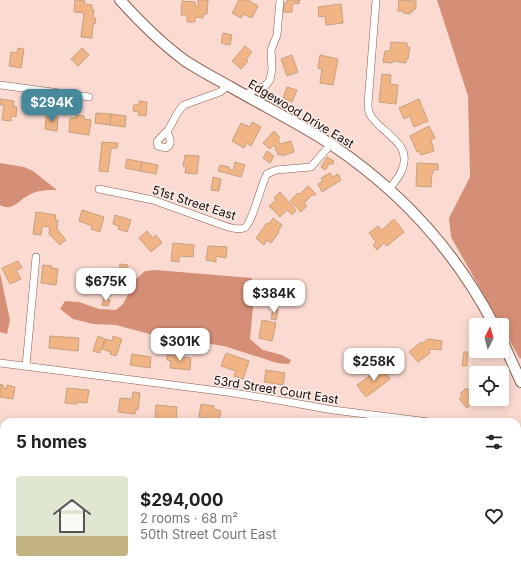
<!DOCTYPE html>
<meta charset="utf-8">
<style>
:root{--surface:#fff;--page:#f6f6f6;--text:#202124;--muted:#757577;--accent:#48889b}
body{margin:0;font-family:Inter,sans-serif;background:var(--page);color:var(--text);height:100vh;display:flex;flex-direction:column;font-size:15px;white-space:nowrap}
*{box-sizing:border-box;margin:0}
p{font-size:13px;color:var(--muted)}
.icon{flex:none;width:22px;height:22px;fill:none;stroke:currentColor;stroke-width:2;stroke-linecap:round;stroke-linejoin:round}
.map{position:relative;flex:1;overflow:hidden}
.drawer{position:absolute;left:0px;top:418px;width:521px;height:156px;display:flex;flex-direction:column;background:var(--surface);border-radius:12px 12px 0 0;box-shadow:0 2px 10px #0003}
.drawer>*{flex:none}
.needle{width:26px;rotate:6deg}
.tools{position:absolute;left:469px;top:318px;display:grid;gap:8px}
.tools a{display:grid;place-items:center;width:40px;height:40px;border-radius:4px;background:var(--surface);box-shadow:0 2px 10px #0003;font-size:20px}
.price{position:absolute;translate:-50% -34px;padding:0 9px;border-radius:8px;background:#fff;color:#222;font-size:13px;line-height:26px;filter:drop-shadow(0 1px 2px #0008)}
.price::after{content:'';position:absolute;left:50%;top:24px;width:12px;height:9px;margin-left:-6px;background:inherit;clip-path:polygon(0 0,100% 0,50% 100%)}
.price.selected{background:var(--accent);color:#fff}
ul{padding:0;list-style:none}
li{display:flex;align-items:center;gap:12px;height:100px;padding:0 16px}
li span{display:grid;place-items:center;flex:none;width:112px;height:80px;border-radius:4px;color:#555}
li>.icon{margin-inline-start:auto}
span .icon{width:48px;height:48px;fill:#fffc;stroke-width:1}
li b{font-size:17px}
h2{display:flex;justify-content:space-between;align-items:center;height:48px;padding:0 16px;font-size:17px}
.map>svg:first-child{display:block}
</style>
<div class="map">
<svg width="521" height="574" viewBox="0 0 521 574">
<rect width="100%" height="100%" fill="#fbdbd1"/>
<path fill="#d58f77" d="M437,0H521V358L520,359L451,237L449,218L470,177L468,96Z
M0,163L24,167L33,171L57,190C47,190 38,190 29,195C18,200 14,212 0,205Z
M156,270L251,278L255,285L250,339L263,350L282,355L291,360L289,364L277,363L224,346L157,336L116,325L93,324L73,319L60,309L65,301L79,302L99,309L116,310L123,304L136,279L145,271Z
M0,273L10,320L7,334L0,332Z"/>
<path fill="#f0b485" stroke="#c7a081" d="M75,0L85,1L84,4L92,5V10H94L93,18H96L95,24H93L92,38L81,37L84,13L74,12Z
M198,0H208L207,14H204L203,18L195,17V22H187V15H181L182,1L195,2V6H198Z
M239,0H248L258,6L252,18L243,14L241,18L232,13Z
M287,0H301H299V4L295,3L292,6V12H283L284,3H287Z
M399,0L416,1V9H413V12H410V14L403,13V11H398Z
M341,4L343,23L326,25L325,16L319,17L318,7Z
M223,33L232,35L230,45L221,43Z
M391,42L407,43V47H410L408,59H406V63L393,61L392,63L383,62L385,51H390Z
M245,46L252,52L246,60L248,61L241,69L232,61Z
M18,48L24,49L21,68L9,66L11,52L17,53Z
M82,48L89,55L78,66L71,59Z
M292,55L298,72L287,76L281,59Z
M320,55L338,59L333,85L320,83L322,69L318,68Z
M382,74L391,75L390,84L398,85L396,104L379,102Z
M287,87L297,90L292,102L283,98Z
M0,99L14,101L13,106L17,107L16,117L11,116V121L2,120L4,105H0Z
M419,99L428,121L414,127L410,116L404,119L399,108Z
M139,101L147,102L146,116L138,115L139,112L133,111L134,105H139Z
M96,113L111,114L110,125L95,123Z
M111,114L126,116L125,127L110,125Z
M76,115L84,116V119L91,120L89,135L69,132L70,118H76Z
M46,116L58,117L57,131L45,129Z
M252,122L261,127L251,146L247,143L244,148L232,141L241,123L250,127Z
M429,126L435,138L431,140L434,151L421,155L419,151L417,152L410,136Z
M274,131L280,138L278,140L280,144L291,141L294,152L282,156V154L278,155L274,145L270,149L263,143Z
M102,142L118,143L117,148H111L108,172L99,171Z
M267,151L274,156L270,163L263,158Z
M185,155L199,156L197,174L185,173L186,166H183Z
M327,157L334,161L332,165L330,163L325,170L321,167Z
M127,159L142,162L140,171L125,168Z
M142,162L158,165L156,174L140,171Z
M235,162L245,165L241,177L218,171L220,165L229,167V169L233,171Z
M417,163L438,164V170H433V174L432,173L431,187L416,186Z
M330,173L333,177L338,174L341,180L322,192L318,184L323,181L321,178Z
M213,177L221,179L219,191L211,190Z
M308,186L316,194L314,196L312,195L304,203L307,206L301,212L290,201L298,193L300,194Z
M280,192L296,210L292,215L287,210L280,217L269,206L276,200L274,198Z
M82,210L104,217L100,232L91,229L92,226L79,221Z
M36,212L56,215L55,220H58L57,229L66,240L60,245L49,234L50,227L42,226L41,235L33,234Z
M115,215L131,220L127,232L118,229L119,226L113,224Z
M273,218L282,225L278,231L279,232L271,243L267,240L264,245L256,238L267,223L269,224Z
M394,219L404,232L387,246L384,243L377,250L373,245L376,242L369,233L378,226L382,230Z
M147,231L153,238L156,235L162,243L151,252L139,238Z
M173,243L194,245L193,257L179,256V262L171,261Z
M208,246L227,247L226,258L216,256V262L206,260Z
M18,261L22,268L16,270L21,279L10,284L2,268Z
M120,264L128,265L127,273L119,272Z
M43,265L52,266L51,268L58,269L56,285L41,283Z
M103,276L114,278L112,290L95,287L96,278L102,279Z
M104,298L110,300L108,306L102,305Z
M273,309L278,310L276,320L271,319Z
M262,320L276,323L272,341L259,338Z
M50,336L79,338L78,351L49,348Z
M98,336L105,339L100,353L93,351Z
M113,336L122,339L116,356L110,354L111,352L102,349L106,339L112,341Z
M428,339L442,341L441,350L431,349L429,351L430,353L418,362L409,352L421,342L423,343Z
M464,352H468L467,366H462Z
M226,353L249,361L243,379L234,376L236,371L221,366Z
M132,354L151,357L150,368L130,365Z
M167,355L191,358L190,370L170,368L171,361L167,360Z
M382,367L390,379L366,397L357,385Z
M472,367L481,368V373H476L477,399L467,408L459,399L462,396L460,394L466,388L468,390L471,387Z
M266,370L285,373L283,385L264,382Z
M0,384L3,385V388L6,389L7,385L15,387L13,399L0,397Z
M67,388L89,390L87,403L77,402V404L65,403Z
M133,392L140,393L138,410L135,409V414L118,412L120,398L132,399Z
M201,404L214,406V409L221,411L219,420L199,417Z
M156,405L177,407L176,421L155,419Z
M329,419L339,421V422H329Z
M0,449L4,451L0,459Z
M517,475H520L518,494H517Z
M521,502V526L517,527V503Z
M521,537V560L519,561L518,553H517V538Z
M0,559L4,560L3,574H0Z
M91,570H99V571L92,574Z
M328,570H347V574H328Z
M379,570H403L404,574H380Z"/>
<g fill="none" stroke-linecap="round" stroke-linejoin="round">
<g stroke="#875b4c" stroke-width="5">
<path id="lane" d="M362,574V570"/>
</g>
<g stroke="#875b4c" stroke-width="8">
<path id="street" d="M376,0L368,104C368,108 369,113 371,116C382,134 413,143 402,170C400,176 394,183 390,188
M0,85L89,97
M243,95L265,86L270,80L272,69L271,50L277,35L280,0
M167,132C170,138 173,144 166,148L158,146L157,142C160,137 165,134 168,130C174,121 176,112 184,105L220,92L228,86
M99,189L153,200L225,226C231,228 238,230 244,228C252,225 261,184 267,174L276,170L311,167L331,144
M0,363L227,392L277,400L333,410L429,422
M26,366L36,257
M517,432H521"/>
</g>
<g stroke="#875b4c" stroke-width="12">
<path id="secondary" d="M120,0C140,22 161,43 184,60C199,70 214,78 229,86C263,106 299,123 332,145C402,192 455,250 494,325
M502,340L521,382
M0,534L4,535
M67,570L70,574"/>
</g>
<use href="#lane" stroke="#fff" stroke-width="3.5"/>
<use href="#street" stroke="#fff" stroke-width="7"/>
<use href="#secondary" stroke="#fff" stroke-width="10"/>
</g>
<g text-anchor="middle" stroke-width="3" stroke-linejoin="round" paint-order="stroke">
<g font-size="12" fill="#190804" stroke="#f8eeea">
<text transform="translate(301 114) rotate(31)" y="4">Edgewood Drive East</text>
<text transform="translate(194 203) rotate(18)" y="4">51st Street East</text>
<text transform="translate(276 390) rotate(9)" y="4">53rd Street Court East</text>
</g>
</g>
</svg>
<div class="tools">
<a><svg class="needle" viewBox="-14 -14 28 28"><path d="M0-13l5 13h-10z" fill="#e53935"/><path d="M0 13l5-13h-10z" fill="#757577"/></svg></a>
<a><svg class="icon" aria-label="locate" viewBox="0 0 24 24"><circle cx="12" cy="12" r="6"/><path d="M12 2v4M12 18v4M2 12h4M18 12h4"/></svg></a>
</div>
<b class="price selected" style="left:52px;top:123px">$294K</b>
<b class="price" style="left:106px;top:302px">$675K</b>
<b class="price" style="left:274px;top:314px">$384K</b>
<b class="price" style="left:180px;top:362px">$301K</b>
<b class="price" style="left:374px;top:382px">$258K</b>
<section class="drawer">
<h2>5 homes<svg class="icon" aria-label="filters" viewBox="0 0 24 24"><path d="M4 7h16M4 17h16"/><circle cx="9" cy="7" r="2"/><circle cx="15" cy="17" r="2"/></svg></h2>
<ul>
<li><span style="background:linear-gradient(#dfe7d0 75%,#c2b280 0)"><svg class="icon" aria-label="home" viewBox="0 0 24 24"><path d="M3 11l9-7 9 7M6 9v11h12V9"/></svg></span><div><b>$294,000</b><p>2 rooms · 68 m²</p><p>50th Street Court East</p></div><svg class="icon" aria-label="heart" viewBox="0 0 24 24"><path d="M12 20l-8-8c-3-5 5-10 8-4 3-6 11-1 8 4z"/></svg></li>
</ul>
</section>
</div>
